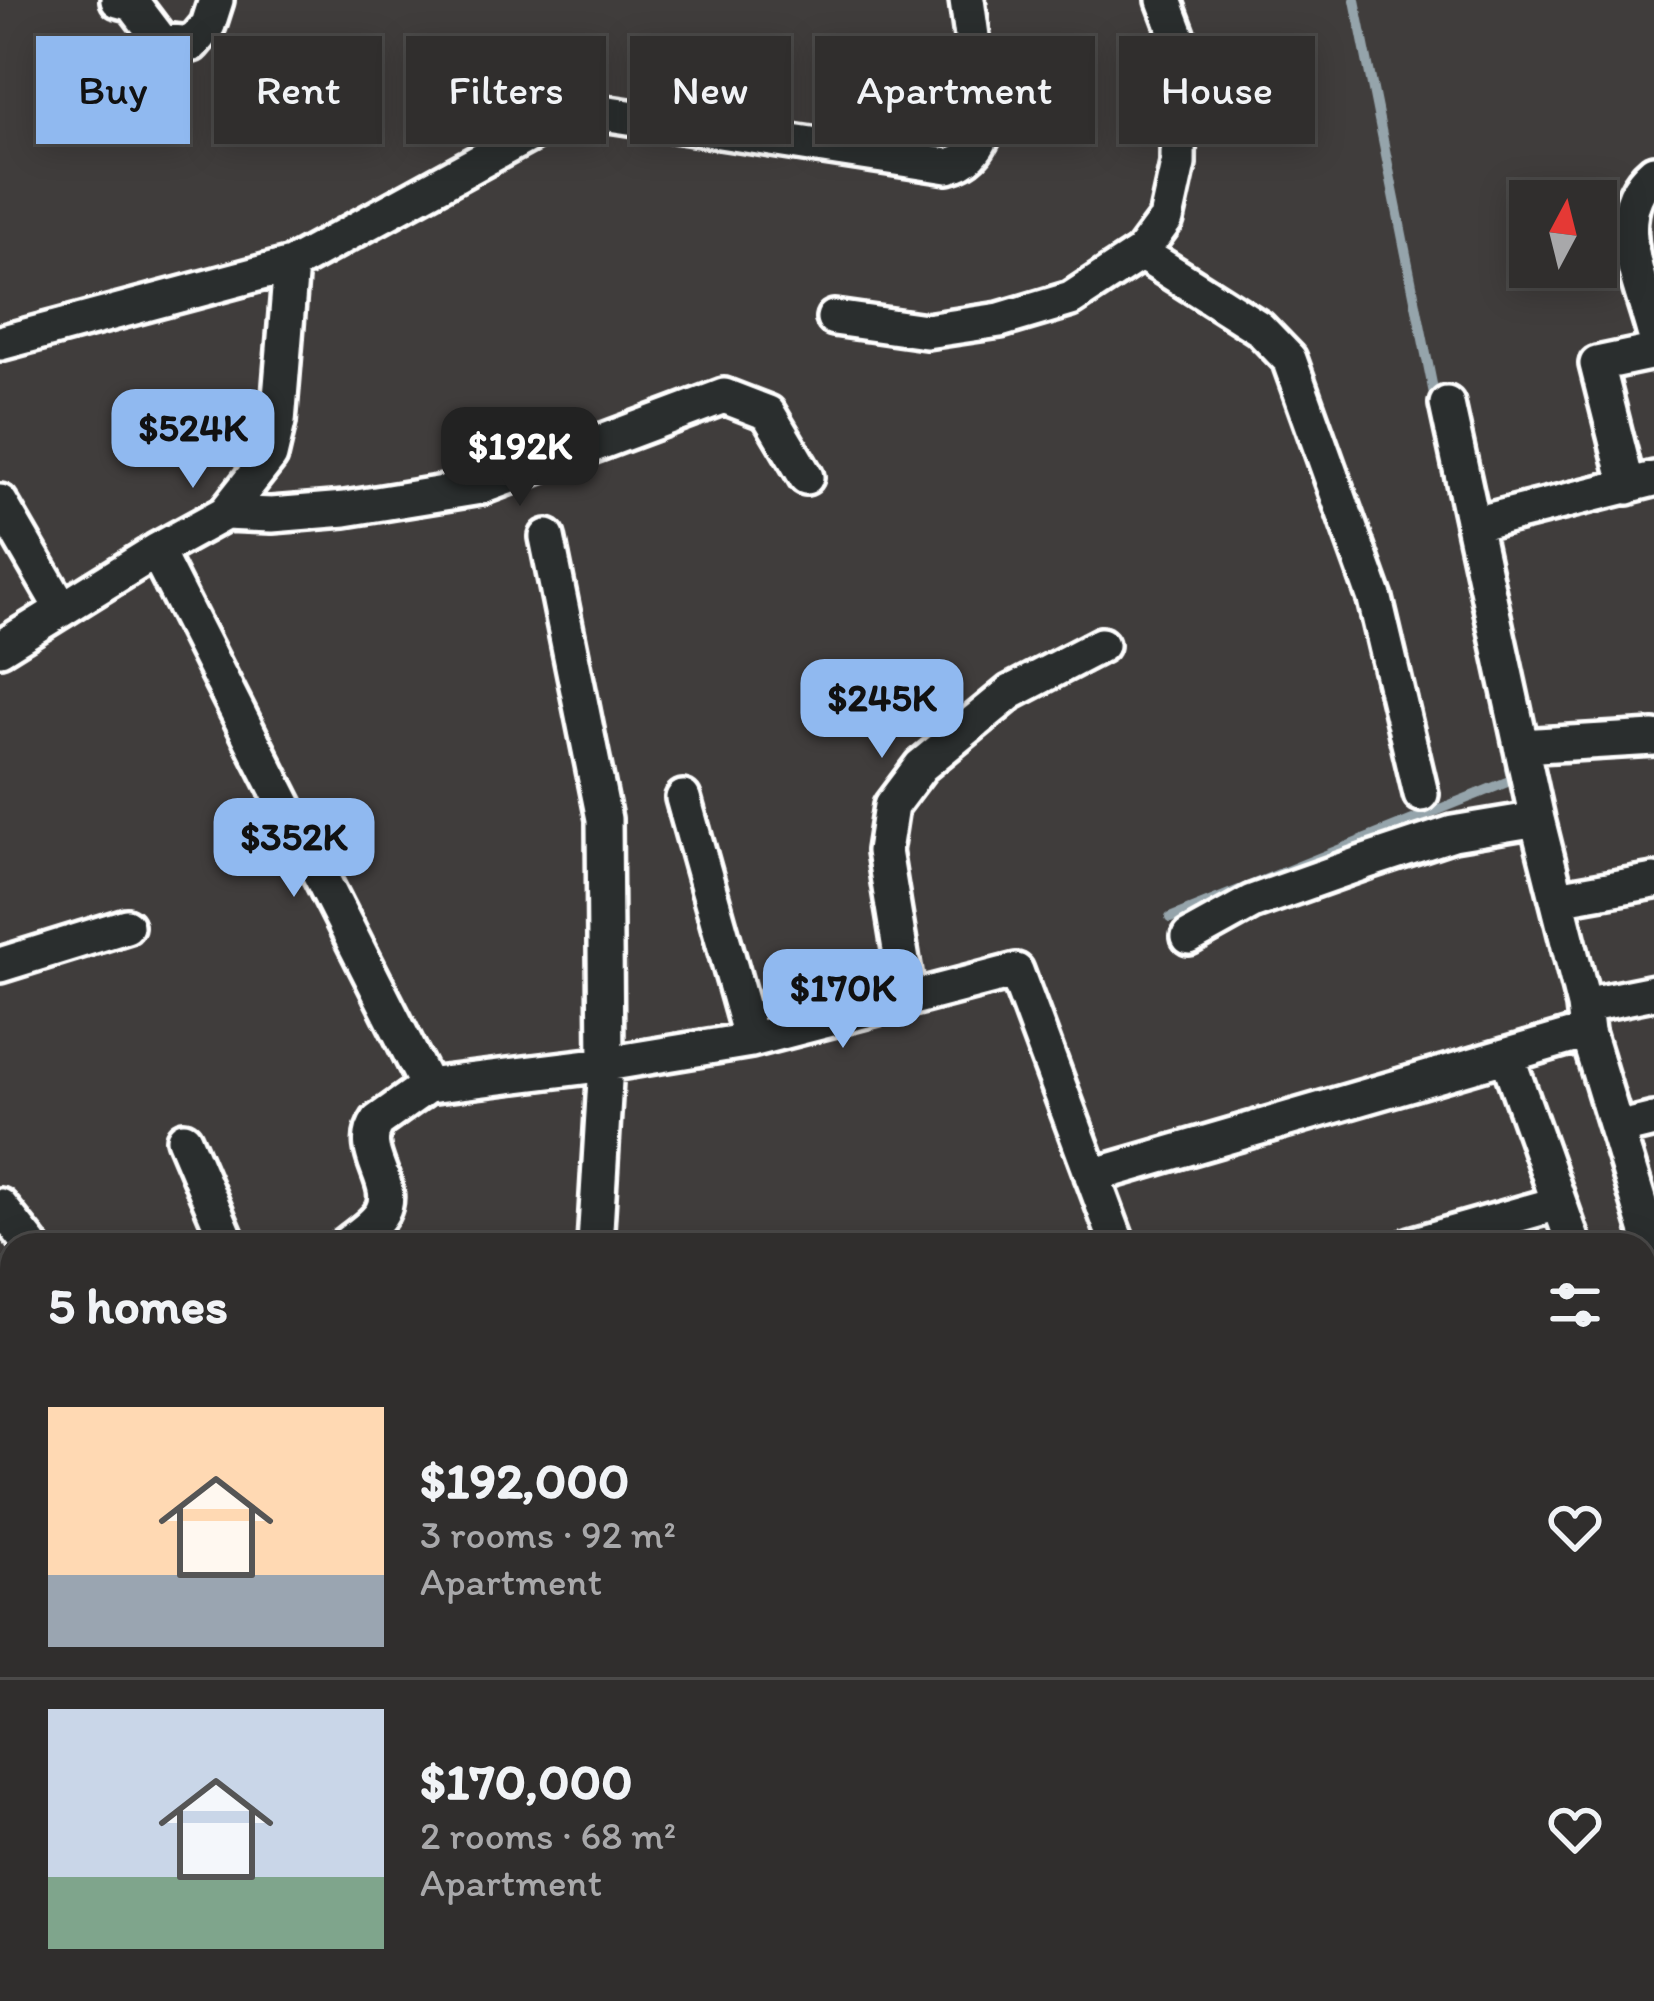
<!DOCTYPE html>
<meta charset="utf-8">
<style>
:root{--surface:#302e2d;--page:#3c3a39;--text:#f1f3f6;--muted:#a8a8aa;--line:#4b4a49;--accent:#90b9f0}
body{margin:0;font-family:Itim,sans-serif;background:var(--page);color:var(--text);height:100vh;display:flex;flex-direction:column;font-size:45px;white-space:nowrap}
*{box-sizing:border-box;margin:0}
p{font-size:39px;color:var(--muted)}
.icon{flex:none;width:66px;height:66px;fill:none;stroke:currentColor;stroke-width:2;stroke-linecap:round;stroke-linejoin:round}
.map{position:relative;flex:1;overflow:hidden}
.drawer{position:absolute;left:0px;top:1233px;width:1656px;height:768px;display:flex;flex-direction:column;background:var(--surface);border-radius:36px 36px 0 0;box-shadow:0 6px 30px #0003,0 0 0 3px var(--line)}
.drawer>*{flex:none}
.hud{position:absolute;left:36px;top:36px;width:1584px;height:108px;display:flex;gap:24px}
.needle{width:78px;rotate:7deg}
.controls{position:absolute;left:1509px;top:180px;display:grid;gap:24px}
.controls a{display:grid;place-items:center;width:108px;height:108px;border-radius:0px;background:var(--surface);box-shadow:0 6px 30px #0003,0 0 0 3px var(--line);font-size:60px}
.price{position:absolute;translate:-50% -102px;padding:0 27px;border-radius:24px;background:var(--accent);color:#111;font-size:39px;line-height:78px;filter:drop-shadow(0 3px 6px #0008)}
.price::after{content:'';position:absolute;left:50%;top:72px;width:36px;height:27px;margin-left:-18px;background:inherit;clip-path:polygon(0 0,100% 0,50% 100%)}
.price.on{background:#222;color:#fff}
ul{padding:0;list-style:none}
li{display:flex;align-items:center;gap:36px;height:300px;padding:0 48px}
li+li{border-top:3px solid var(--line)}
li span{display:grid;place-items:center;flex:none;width:336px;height:240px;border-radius:0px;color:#555}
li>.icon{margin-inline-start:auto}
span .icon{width:144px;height:144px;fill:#fffc;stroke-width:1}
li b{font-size:51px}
h2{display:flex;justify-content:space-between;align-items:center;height:144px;padding:0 48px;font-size:51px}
.chip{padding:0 42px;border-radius:0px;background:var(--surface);box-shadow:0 6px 30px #0003,0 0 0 3px var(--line);font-size:42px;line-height:108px}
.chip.on{background:var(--accent);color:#111}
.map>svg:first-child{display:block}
</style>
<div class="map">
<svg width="1654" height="2001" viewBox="0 0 1654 2001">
<rect width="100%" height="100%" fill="#403d3c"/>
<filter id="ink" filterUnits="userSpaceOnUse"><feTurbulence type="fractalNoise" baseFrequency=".00833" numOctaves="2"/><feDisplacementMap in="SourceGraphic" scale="24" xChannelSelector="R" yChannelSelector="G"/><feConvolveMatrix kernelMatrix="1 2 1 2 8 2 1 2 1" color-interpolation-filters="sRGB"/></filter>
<g filter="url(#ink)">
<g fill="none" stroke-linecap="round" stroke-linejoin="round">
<path stroke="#95a4ab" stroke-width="10" d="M1355,0L1437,409
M1170,918L1512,780L1509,768"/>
<g stroke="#fff" stroke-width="42">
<path id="street" d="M118,0L133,4L161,41L192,44L208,25L216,0
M1654,172C1606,212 1641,282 1654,332
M1141,253L1259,328L1289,359L1375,599L1421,794
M834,318L926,331L1000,320L1071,299L1141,253L1166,219L1178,164L1179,40L1164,0
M0,343L291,265L563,116L583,110L948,166C968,161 977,150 985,131L967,0
M1447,404L1537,819L1584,1006L1587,1032L1654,1252
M1628,487L1597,364L1654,352
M0,502L62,609
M225,513L272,515L345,509L481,487L724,396L768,413L806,477
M1474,524L1654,479
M547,537L604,819L606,1064L595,1245
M156,551L427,1086L378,1121C356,1152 398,1182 382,1212C375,1225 358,1235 346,1245
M0,648L156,551L225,513L270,456L278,422L291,265
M1521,746L1654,738
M683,798L751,1040
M1557,898L1654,881
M1189,937L1252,902L1365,862L1453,833L1537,819
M0,965L126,926
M908,998L884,851L891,806L921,766L1011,692L1101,645
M1584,1006L1654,992
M1507,1056L1574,1245
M427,1086L606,1064L751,1040L1016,971L1118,1245
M1617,1129L1654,1120
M184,1139L229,1245
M1092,1176L1587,1032
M0,1206L31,1245
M1411,1245L1559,1203
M0,1289L12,1277
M1644,1323L1654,1320
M0,1483L12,1498
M1644,1553L1654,1547
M0,1589L12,1576
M1644,1783L1654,1778
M1270,1989L1271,2001
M1634,1989L1638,2001
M839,2001L860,1989
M1145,2001L1172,1989
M1462,2001L1463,1989"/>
</g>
<use href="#street" stroke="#2a2d2e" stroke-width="33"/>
</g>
</g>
</svg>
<div class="controls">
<a><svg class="needle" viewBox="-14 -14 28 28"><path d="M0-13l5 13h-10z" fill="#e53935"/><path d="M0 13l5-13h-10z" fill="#a8a8aa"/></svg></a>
</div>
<b class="price" style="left:193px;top:491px">$524K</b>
<b class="price on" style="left:520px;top:509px">$192K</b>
<b class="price" style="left:882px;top:761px">$245K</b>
<b class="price" style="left:294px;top:900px">$352K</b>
<b class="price" style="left:843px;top:1051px">$170K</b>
<div class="hud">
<a class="chip on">Buy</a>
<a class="chip">Rent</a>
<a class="chip">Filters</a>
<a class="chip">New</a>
<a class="chip">Apartment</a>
<a class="chip">House</a>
</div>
<section class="drawer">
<h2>5 homes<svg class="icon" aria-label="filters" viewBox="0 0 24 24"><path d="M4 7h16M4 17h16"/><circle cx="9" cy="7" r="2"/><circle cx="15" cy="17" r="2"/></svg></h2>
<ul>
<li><span style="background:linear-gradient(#ffd9b3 70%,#9aa5b1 0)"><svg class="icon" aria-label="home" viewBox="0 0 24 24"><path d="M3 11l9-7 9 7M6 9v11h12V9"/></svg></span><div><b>$192,000</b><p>3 rooms · 92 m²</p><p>Apartment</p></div><svg class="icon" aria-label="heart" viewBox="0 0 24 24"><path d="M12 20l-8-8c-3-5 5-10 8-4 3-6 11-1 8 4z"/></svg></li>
<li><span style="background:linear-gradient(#c9d6e8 70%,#7fa58c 0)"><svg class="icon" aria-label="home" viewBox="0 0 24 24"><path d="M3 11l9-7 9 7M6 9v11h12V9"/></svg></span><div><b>$170,000</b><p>2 rooms · 68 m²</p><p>Apartment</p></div><svg class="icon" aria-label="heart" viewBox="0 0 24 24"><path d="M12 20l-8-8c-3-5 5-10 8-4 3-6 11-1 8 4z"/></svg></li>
</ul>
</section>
</div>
